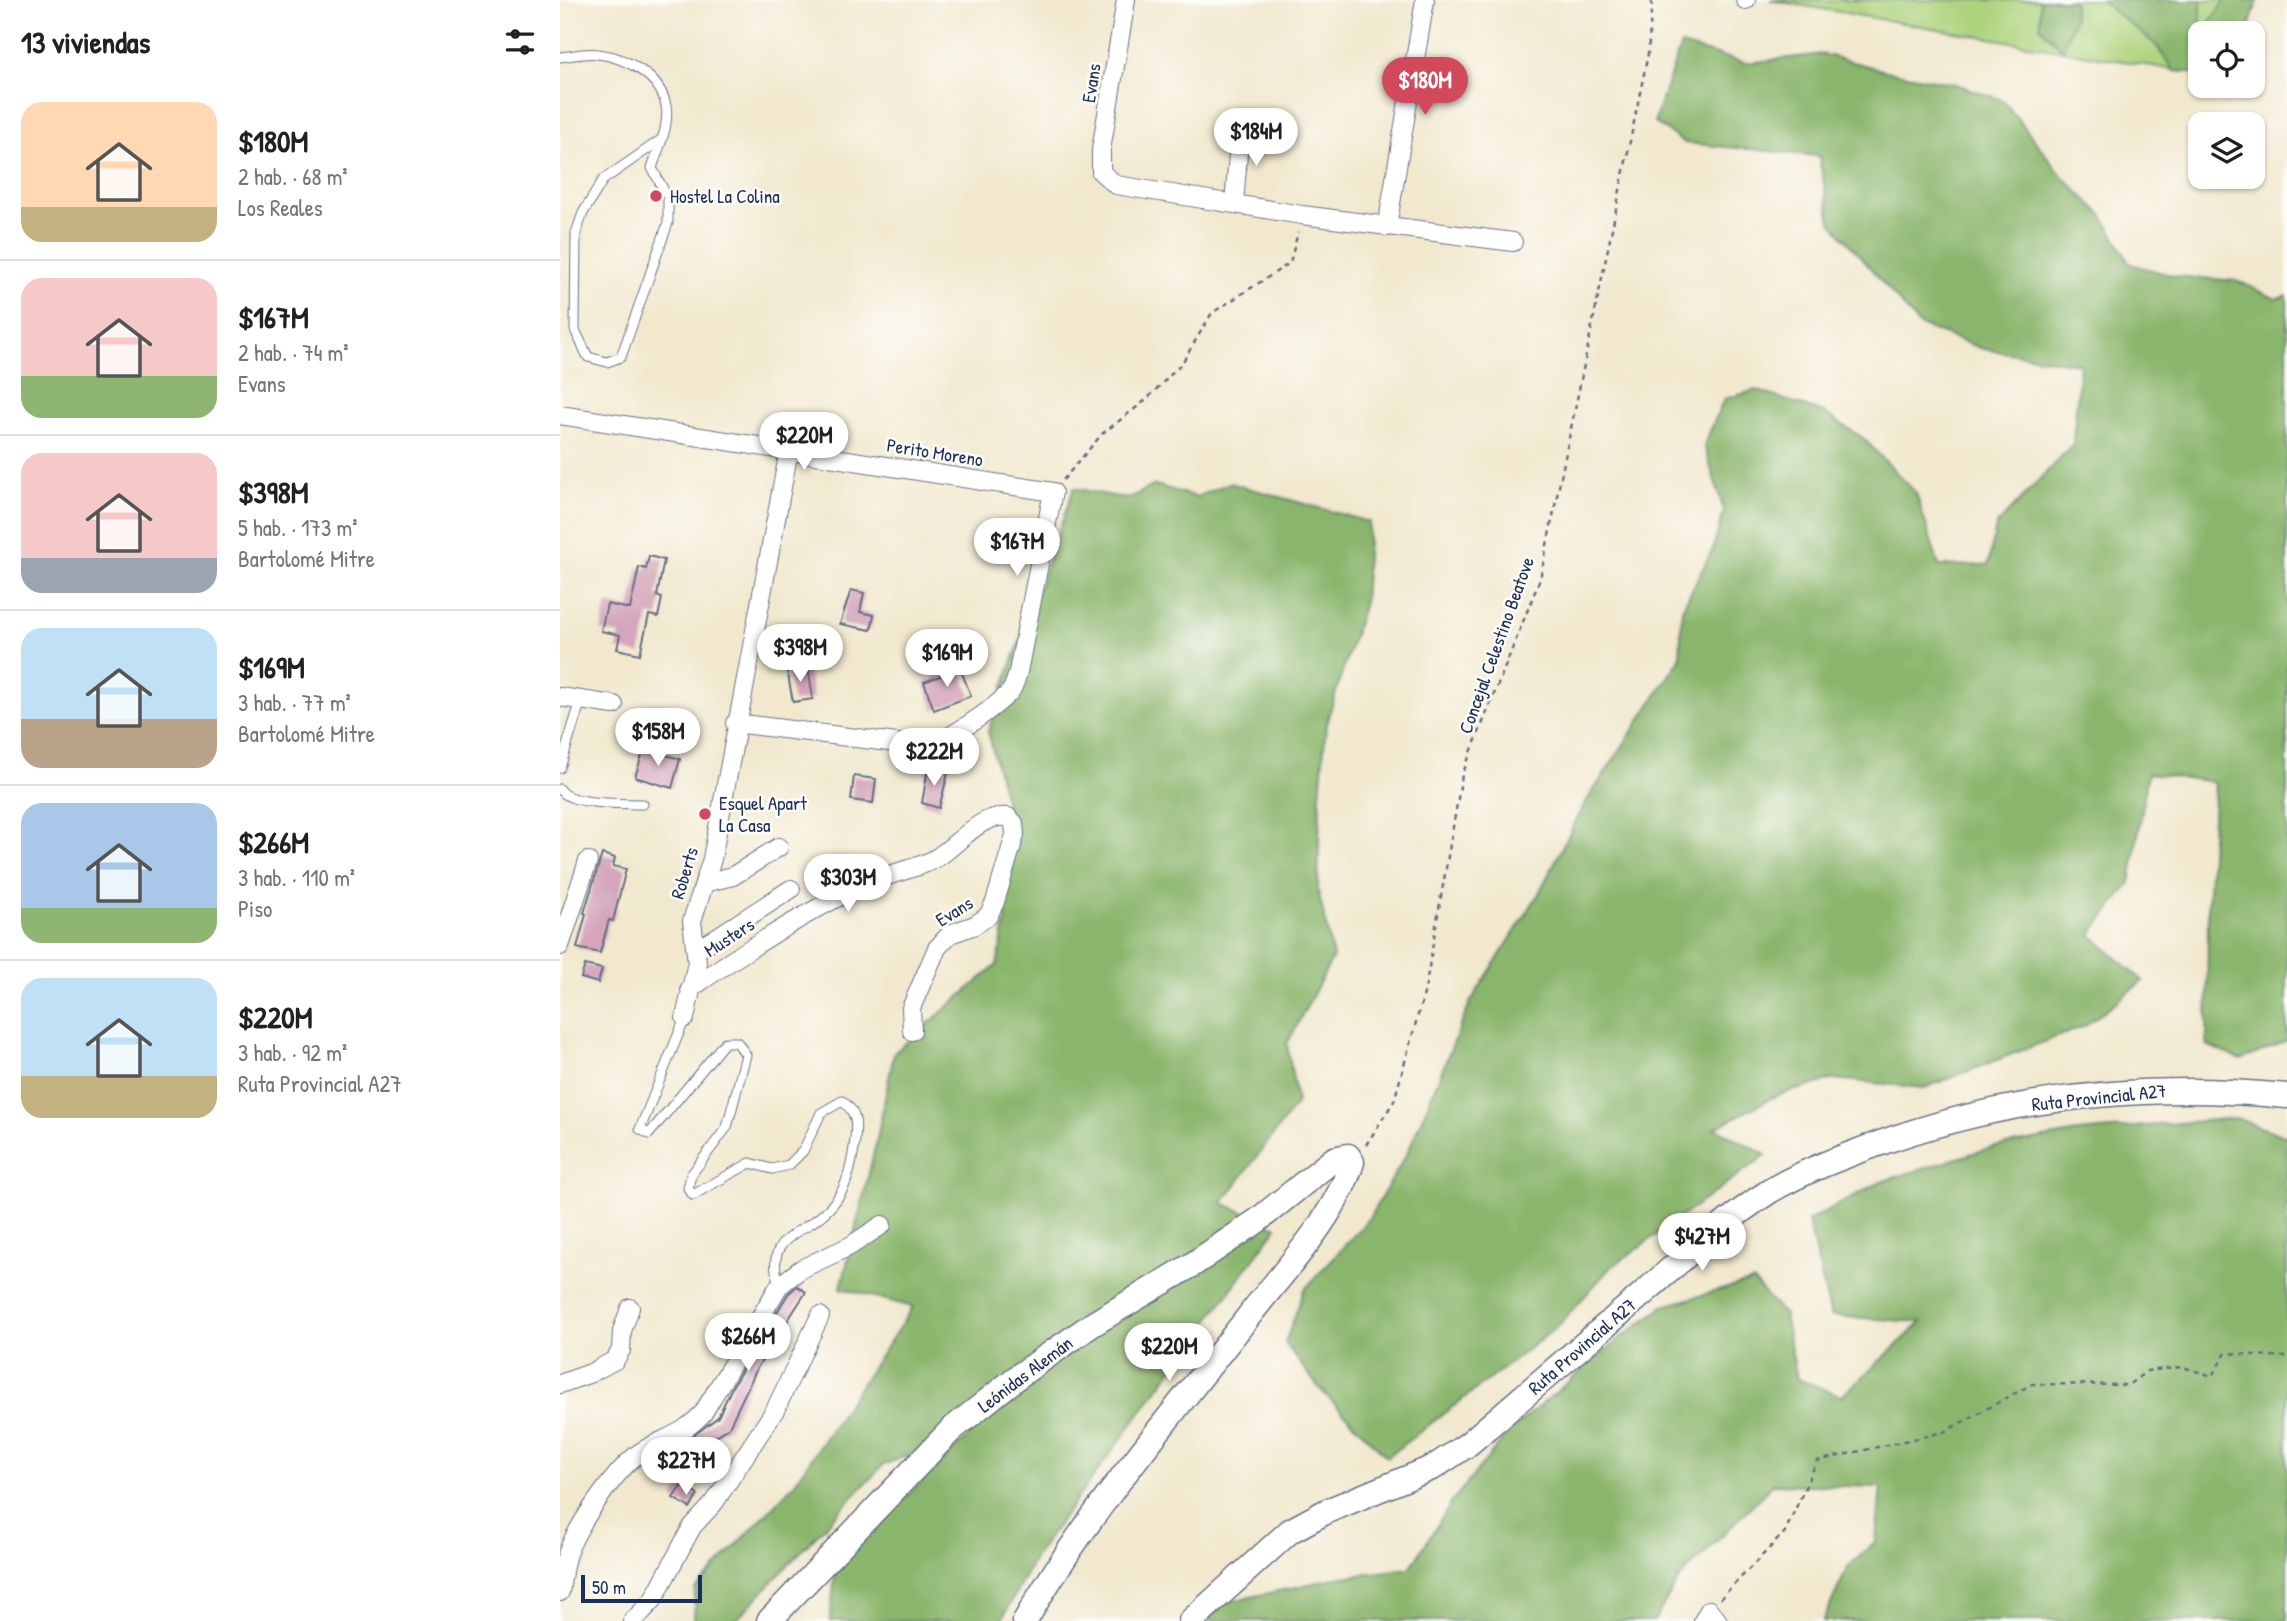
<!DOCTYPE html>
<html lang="es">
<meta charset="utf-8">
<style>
:root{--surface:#fff;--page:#f2f2f2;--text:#202124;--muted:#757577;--line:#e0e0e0;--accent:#d1495b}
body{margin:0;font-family:"Patrick Hand",sans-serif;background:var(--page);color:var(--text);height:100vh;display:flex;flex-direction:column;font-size:26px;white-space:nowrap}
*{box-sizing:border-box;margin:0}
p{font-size:23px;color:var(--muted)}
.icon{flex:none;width:38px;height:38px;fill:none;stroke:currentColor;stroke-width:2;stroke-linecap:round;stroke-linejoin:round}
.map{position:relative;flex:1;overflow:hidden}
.details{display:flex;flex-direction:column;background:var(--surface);width:560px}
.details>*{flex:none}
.fabs{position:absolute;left:1628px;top:21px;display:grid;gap:14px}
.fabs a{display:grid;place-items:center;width:77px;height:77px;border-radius:14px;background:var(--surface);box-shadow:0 2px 5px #0004;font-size:35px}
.scale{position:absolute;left:21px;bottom:18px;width:121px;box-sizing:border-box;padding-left:7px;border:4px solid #1b2f5e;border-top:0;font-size:19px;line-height:24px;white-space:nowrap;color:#1b2f5e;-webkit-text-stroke:5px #fdfcf7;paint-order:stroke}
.price{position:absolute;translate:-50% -60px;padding:0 16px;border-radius:24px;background:#fff;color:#222;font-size:23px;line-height:46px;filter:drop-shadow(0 2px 4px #0008)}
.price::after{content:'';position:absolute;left:50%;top:42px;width:21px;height:16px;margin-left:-10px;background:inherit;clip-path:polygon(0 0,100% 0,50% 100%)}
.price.current{background:var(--accent);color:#fff}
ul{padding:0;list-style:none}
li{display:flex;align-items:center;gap:21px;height:175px;padding:0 21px}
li+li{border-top:2px solid var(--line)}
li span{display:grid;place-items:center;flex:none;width:196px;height:140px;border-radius:21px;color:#555}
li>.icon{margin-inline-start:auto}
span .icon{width:84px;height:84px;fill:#fffc;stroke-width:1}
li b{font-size:30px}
h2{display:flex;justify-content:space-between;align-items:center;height:84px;padding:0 21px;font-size:30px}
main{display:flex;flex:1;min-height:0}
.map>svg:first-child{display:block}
</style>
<main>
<section class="details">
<h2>13 viviendas<svg class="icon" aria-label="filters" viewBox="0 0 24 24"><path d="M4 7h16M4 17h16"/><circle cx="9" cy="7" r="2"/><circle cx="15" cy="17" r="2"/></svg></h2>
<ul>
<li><span style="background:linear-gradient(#ffd9b3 75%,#c2b280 0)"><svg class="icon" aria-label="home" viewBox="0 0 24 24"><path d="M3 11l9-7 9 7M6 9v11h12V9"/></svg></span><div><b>$180M</b><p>2 hab. · 68 m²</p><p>Los Reales</p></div></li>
<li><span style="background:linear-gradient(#f6c9c9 70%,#8fb573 0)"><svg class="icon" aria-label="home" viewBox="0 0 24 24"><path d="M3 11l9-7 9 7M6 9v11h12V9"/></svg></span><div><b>$167M</b><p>2 hab. · 74 m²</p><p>Evans</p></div></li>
<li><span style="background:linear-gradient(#f6c9c9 75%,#9aa5b1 0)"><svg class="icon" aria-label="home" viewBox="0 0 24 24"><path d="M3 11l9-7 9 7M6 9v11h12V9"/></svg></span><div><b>$398M</b><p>5 hab. · 173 m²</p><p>Bartolomé Mitre</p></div></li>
<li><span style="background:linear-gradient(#bfe0f5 65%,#b9a48a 0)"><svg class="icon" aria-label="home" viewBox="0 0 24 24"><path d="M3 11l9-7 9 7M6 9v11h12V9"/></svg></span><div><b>$169M</b><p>3 hab. · 77 m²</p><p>Bartolomé Mitre</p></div></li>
<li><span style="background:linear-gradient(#a9c7e8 75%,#8fb573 0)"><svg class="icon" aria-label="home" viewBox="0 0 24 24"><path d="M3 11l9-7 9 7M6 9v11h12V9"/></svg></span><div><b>$266M</b><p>3 hab. · 110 m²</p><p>Piso</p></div></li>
<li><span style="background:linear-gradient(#bfe0f5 70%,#c2b280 0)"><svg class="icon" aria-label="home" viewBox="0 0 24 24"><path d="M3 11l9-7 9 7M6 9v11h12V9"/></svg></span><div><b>$220M</b><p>3 hab. · 92 m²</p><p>Ruta Provincial A27</p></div></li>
</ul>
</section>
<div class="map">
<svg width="1727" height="1621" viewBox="0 0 1727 1621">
<rect width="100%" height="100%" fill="#fdfcf7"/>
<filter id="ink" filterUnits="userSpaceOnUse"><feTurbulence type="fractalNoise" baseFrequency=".0143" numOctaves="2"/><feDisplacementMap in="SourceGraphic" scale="14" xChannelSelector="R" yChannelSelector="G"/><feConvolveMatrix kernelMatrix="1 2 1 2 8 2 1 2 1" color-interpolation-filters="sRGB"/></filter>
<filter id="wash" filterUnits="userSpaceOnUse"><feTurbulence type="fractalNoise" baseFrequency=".00686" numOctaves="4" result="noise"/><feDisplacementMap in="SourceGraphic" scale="28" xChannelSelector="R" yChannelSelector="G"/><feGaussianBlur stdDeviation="1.57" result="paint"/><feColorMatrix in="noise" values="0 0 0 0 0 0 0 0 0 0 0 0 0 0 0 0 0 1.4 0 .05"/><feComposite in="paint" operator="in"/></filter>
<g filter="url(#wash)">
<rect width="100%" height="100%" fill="#f1e8ce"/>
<path fill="#add37d" stroke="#64816e" stroke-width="2" d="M1210,0H1666L1648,33H1640V48L1626,72Z"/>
<path fill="#8ab56c" stroke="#527265" stroke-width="2" d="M1480,0H1514V18L1503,50L1480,27Z
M1540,0H1641L1640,73L1614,71L1596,45Z
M1665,0H1698L1687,33H1642Z
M1121,45L1186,63L1263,54L1330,72L1395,84L1443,100L1504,178L1543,216L1570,264L1614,276L1678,281L1716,299L1727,296V1041L1681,1060L1647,1045L1648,909L1655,782L1588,773L1570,883L1531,935L1583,981L1525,1026L1364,1088L1274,1079L1215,1096L1155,1128L1206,1155L1049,1269L997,1327L827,1457L760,1389L725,1343L744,1290L808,1220L848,1152L911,1001L978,895L1024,805L1120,659L1122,609L1153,549L1164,511L1144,445L1164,399L1196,390L1264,413L1303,438L1356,493L1379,566L1428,565L1436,526L1513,444L1520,364L1423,349L1359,325L1271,222L1259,156L1125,143L1094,122Z
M670,483L809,522L804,603L766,724L760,795L758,890L773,957L727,1044L737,1103L662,1203L717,1227L477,1553L441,1621H270L276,1564L418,1427L323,1465L175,1621H134L135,1590L234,1484L353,1307L281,1288L316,1144L334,1053L437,965L446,919L445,800L428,731L514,488L567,499L595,485L636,497Z
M1676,1118L1727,1137V1621H1263L1288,1567L1316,1541L1321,1487L1213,1484L1119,1579L1094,1621H646L665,1603L776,1578L850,1568L894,1499L950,1431L1058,1340L1104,1306L1193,1281L1224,1315L1237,1379L1282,1396L1362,1322L1271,1316L1248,1221L1320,1182L1430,1148L1518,1132Z"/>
<g id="blocks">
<path fill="#d4a5bb" d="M89,556L104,560L97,596L102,598L98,617L89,615L80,654L57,649L60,635L41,631L47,604L70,609L79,567L86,569Z
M291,590L304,593L300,612L314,615L311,630L280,624Z
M248,666L253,699L233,702L227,670Z
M400,668L411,696L374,710L364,682Z
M84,749L120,759L112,788L75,777Z
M368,768L388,773L379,808L362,803Z
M294,776L316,779L313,803L291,800Z
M42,854L55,858L53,866L66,869L53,921L49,920L40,953L17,948L26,914L24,913Z
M25,965L42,969L38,983L21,978Z
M237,1286L246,1292L197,1368L169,1427L134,1452L126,1441L158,1417L173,1385L228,1294Z
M122,1485L138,1495L130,1508L113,1498Z"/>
</g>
</g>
<g filter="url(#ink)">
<use href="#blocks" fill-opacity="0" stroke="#667085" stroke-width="2"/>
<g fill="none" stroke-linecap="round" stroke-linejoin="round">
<g stroke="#667085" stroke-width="11">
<path id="lane" d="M0,57C12,56 26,52 38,54C65,57 101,76 106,106C110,126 98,149 92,168L108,198V223L61,357L47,362L28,357L15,330L16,233L23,213L43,180L102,139
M0,768L21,700
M0,789C10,806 63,803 83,804
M125,1018L80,1129L89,1134L165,1042H177L186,1055L167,1127L131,1175L128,1188L133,1195L190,1163L212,1169L229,1165L243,1151L261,1113L282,1101C296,1111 297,1122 295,1139C291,1177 283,1204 248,1225C239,1230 224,1239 219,1249C213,1260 216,1274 219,1286"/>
</g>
<g stroke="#667085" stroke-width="20">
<path id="street" d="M566,0L541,150V172L556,185L742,215L953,242
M1185,0H1186
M674,204L680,129
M827,227L865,0
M0,415L493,492L458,672C456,679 454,688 449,693C431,711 392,737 369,747L175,723
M0,697L54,705
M144,883L173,876L219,847
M0,946L28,861
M137,950L231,889
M130,989C184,951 241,915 300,886C323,875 348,871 371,861C396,849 418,813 448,817L454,823L455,835L435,902L428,916L415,925L390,934L377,948L351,1008L352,1031
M125,1018L137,962L132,921L152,859L229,450
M0,1384L31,1373L55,1360L61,1350L62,1331L70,1308
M0,1592C2,1580 3,1566 7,1554C17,1526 58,1465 84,1450C107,1437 124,1434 143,1413L219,1286L241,1269L290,1246L322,1225
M73,1621L93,1600L132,1527L154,1503L215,1410L260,1316
M1143,1621L1149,1610L1158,1621"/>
</g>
<g stroke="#667085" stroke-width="27">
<path id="secondary" d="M209,1621L391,1430L460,1375L533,1324L632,1265L697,1221L774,1159L788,1156L792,1162C775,1218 727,1267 692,1312C614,1413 528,1511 465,1621
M631,1621L730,1531L767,1511L874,1467L907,1445C967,1394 1027,1342 1087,1290C1126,1256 1166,1219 1210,1191C1242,1172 1277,1159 1312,1146C1445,1097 1586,1082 1727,1096"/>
</g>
<path stroke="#667085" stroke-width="2.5" stroke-dasharray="5 5" stroke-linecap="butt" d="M503,480L542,434L586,400L622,363L652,313L730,263L738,232
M806,1145L834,1101L865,990L902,775L980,579L1088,54L1092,0
M1160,1599L1225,1532L1257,1461L1384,1432L1472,1384L1568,1385L1587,1371L1623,1367L1652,1376L1666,1353L1727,1357"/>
<use href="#lane" stroke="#fff" stroke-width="9"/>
<use href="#street" stroke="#fff" stroke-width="18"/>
<use href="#secondary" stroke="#fff" stroke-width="24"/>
</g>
</g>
<g fill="#d1495b" stroke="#fdfcf7" stroke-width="2.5">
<circle cx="96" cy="196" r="7"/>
<circle cx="145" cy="814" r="7"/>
</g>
<g text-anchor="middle" stroke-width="5" stroke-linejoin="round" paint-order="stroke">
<g font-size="19" fill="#1b2f5e" stroke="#fdfcf7">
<text transform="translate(531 83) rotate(-81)" y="7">Evans</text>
<text transform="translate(375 452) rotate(9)" y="7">Perito Moreno</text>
<text transform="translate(936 645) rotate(-70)" y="7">Concejal Celestino Beatove</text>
<text transform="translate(124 873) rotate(-73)" y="7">Roberts</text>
<text transform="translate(394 911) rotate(-32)" y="7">Evans</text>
<text transform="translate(169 937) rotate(-33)" y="7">Musters</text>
<text transform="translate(1539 1097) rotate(-6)" y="7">Ruta Provincial A27</text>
<text transform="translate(1022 1346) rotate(-41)" y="7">Ruta Provincial A27</text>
<text transform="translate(465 1374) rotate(-37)" y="7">Leónidas Alemán</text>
</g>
<g font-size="19" fill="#1b2f5e" stroke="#fdfcf7" text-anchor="start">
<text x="110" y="203">Hostel La Colina</text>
<text x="159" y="810">Esquel Apart<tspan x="159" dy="22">La Casa</tspan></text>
</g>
</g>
</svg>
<div class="fabs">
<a><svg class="icon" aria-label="locate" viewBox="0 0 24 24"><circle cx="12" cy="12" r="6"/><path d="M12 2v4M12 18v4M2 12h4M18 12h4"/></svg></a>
<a><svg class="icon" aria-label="layers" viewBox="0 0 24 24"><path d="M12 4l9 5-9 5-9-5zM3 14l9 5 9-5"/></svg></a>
</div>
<div class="scale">50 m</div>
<b class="price current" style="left:865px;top:117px">$180M</b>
<b class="price" style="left:696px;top:168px">$184M</b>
<b class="price" style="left:244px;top:472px">$220M</b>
<b class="price" style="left:457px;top:578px">$167M</b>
<b class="price" style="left:240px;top:684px">$398M</b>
<b class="price" style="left:387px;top:689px">$169M</b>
<b class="price" style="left:98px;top:768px">$158M</b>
<b class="price" style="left:374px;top:788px">$222M</b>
<b class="price" style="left:288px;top:914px">$303M</b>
<b class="price" style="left:1142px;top:1273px">$427M</b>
<b class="price" style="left:188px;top:1373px">$266M</b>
<b class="price" style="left:609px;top:1383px">$220M</b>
<b class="price" style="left:126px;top:1497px">$227M</b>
</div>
</main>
